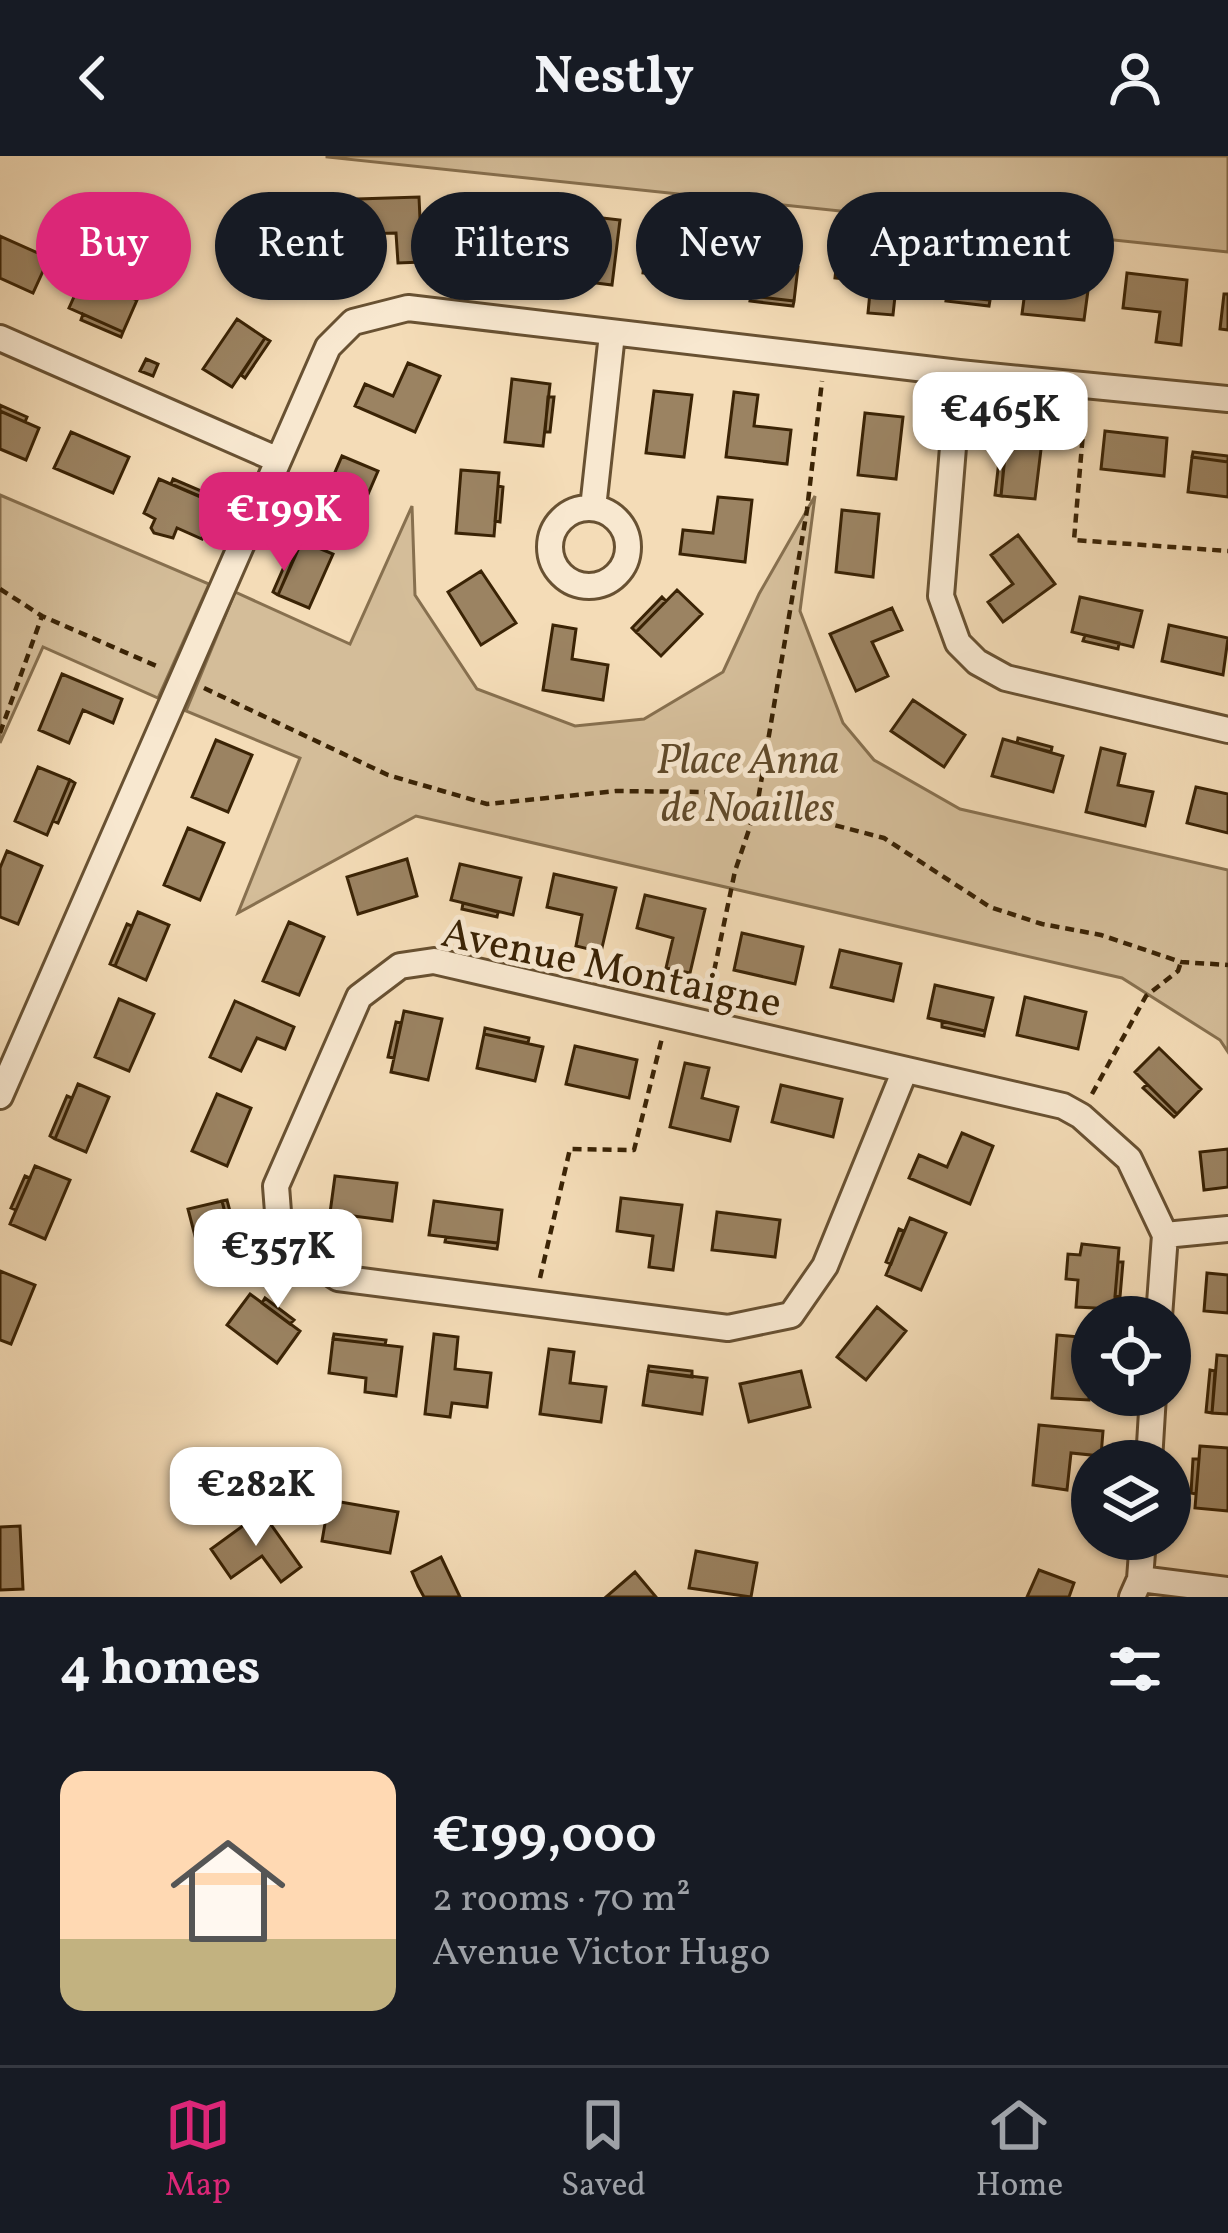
<!DOCTYPE html>
<meta charset="utf-8">
<style>
:root{--surface:#171b24;--page:#242831;--text:#f1f3f6;--muted:#9ea1a6;--line:#363941;--accent:#db2777}
body{margin:0;font-family:Vollkorn,serif;background:var(--page);color:var(--text);height:100vh;display:flex;flex-direction:column;font-size:45px;white-space:nowrap}
*{box-sizing:border-box;margin:0}
p{font-size:39px;color:var(--muted)}
.icon{flex:none;width:66px;height:66px;fill:none;stroke:currentColor;stroke-width:2;stroke-linecap:round;stroke-linejoin:round}
.map{position:relative;height:1441px;overflow:hidden}
.details{display:flex;flex-direction:column;background:var(--surface);flex:1}
.details>*{flex:none}
.hud{position:absolute;left:36px;top:36px;width:1158px;height:108px;display:flex;gap:24px}
.buttons{position:absolute;left:1071px;top:1140px;display:grid;gap:24px}
.buttons a{display:grid;place-items:center;width:120px;height:120px;border-radius:50%;background:var(--surface);box-shadow:0 3px 9px #0004;font-size:60px}
.price{position:absolute;translate:-50% -102px;padding:0 27px;border-radius:24px;background:#fff;color:#222;font-size:39px;line-height:78px;filter:drop-shadow(0 3px 6px #0008)}
.price::after{content:'';position:absolute;left:50%;top:72px;width:36px;height:27px;margin-left:-18px;background:inherit;clip-path:polygon(0 0,100% 0,50% 100%)}
.price.on{background:var(--accent);color:#fff}
ul{padding:0;list-style:none}
li{display:flex;align-items:center;gap:36px;height:300px;padding:0 60px}
li span{display:grid;place-items:center;flex:none;width:336px;height:240px;border-radius:24px;color:#555}
li>.icon{margin-inline-start:auto}
span .icon{width:144px;height:144px;fill:#fffc;stroke-width:1}
li b{font-size:51px}
h2{display:flex;justify-content:space-between;align-items:center;height:144px;padding:0 60px;font-size:51px}
.pill{padding:0 42px;border-radius:54px;background:var(--surface);box-shadow:0 3px 9px #0004;font-size:42px;line-height:108px}
.pill.on{background:var(--accent);color:#fff}
header{display:flex;justify-content:space-between;align-items:center;height:156px;padding:0 60px;background:var(--surface);font-size:54px;font-weight:700}
.tabs{display:flex;justify-content:space-around;align-items:center;height:168px;border-top:3px solid var(--line);background:var(--surface);font-size:33px;color:var(--muted)}
.tabs a{display:grid;justify-items:center;gap:6px}
.tabs .on{color:var(--accent)}
.map>svg:first-child{display:block}
</style>
<header><svg class="icon" aria-label="back" viewBox="0 0 24 24"><path d="M15 5l-7 7 7 7"/></svg>Nestly<svg class="icon" aria-label="person" viewBox="0 0 24 24"><circle cx="12" cy="8" r="4"/><path d="M4 21q1-7 8-7t8 7"/></svg></header>
<div class="map">
<svg width="1228" height="1441" viewBox="0 0 1228 1441">
<rect width="100%" height="100%" fill="#f4dcb7"/>
<filter id="stains"><feTurbulence type="fractalNoise" baseFrequency=".00167" numOctaves="4"/><feColorMatrix values="0 0 0 0 .2 0 0 0 0 .09 0 0 0 0 .02 0 0 0 .5 -.17"/></filter>
<radialGradient id="worn" r=".72"><stop offset=".6" stop-color="#630" stop-opacity="0"/><stop offset="1" stop-color="#630" stop-opacity=".3"/></radialGradient>
<path fill="#d4bd99" stroke="#87704f" stroke-width="3" d="M327,0H1228V96L327,1Z
M0,339L209,428L158,542L43,491L0,587Z
M815,340L800,455L843,567L874,604L960,653L1228,714V896L1220,884L1122,822L416,660L238,757L300,602L186,555L235,436L350,488L412,350L415,439L477,533L575,570L644,563L723,516L759,438Z"/>
<path fill="#9b8362" stroke="#3a2305" stroke-width="3" d="M419,41L422,106L398,107L396,77L360,78L358,43Z
M464,55L526,62L522,100L459,92Z
M560,57L620,64L612,129L588,126L591,95L555,91Z
M313,71L333,99L279,139L258,111Z
M0,80L49,102L33,137L0,122Z
M647,80L710,86L706,124L643,117Z
M839,87L900,94L893,159L868,157L871,126L835,122Z
M333,99L337,103L295,134L291,130Z
M739,105L798,111L794,145L735,138Z
M935,105L994,112L990,144L931,138Z
M1127,117L1187,124L1181,189L1156,186L1160,156L1123,152Z
M1027,120L1089,127L1084,164L1022,158Z
M83,121L137,144L123,176L69,152Z
M1224,138H1228V174L1220,173Z
M751,140L794,145L793,150L750,145Z
M947,140L990,144L989,150L946,145Z
M83,158L123,176L121,181L81,164Z
M237,163L265,182L232,231L203,213Z
M265,182L270,185L245,222L241,219Z
M146,203L158,208L153,220L140,215Z
M408,207L440,220L415,276L355,250L365,228L393,240Z
M512,223L550,228L543,290L505,286Z
M654,235L692,239L684,301L646,297Z
M734,236L758,239L754,270L791,274L787,308L726,301Z
M548,241H554L550,276H545Z
M0,249L27,261L25,266L0,255Z
M0,255L39,272L26,304L0,293Z
M865,257L903,261L896,323L858,319Z
M1105,275L1167,282L1164,320L1101,313Z
M71,276L129,301L113,337L54,312Z
M1007,280L1042,285L1035,343L1001,340Z
M1000,296H1005L1001,340L995,339Z
M1193,296L1228,300V306L1192,301Z
M342,300L378,315L353,373L317,358Z
M1192,301L1228,306V341L1188,336Z
M461,314L499,317L494,380L456,377Z
M159,323L217,348L202,383L177,372L173,382L154,377L151,372L155,363L144,357Z
M173,323L206,337L204,342L171,328Z
M498,330L503,331L500,366L495,365Z
M718,341L752,344L745,406L680,398L683,374L713,377Z
M842,354L879,358L873,421L836,416Z
M1018,379L1055,428L1003,466L988,446L1013,428L991,399Z
M302,385L333,398L309,452L278,439Z
M290,397L295,399L278,439L273,436Z
M481,415L516,467L481,489L448,436Z
M677,434L702,458L661,500L636,476Z
M662,441L666,445L636,476L632,472Z
M1080,441L1142,455L1133,491L1072,476Z
M892,452L902,474L872,486L888,520L856,535L830,478Z
M553,469L576,473L572,503L608,509L603,544L543,534Z
M1169,469L1228,482L1223,519L1162,505Z
M1085,479L1119,487L1118,493L1083,485Z
M62,518L122,543L113,567L83,554L69,587L39,574Z
M913,544L965,579L944,611L891,575Z
M1018,582L1052,591L1051,596L1017,587Z
M1003,583L1063,600L1053,636L992,620Z
M216,584L252,599L228,656L192,641Z
M1101,592L1125,598L1118,629L1153,636L1145,670L1086,656Z
M38,611L70,624L47,679L15,665Z
M70,624L75,627L58,667L53,665Z
M1196,631L1228,638V677L1187,667Z
M188,672L224,687L200,744L164,729Z
M7,695L42,710L18,768L0,761V712Z
M407,703L417,740L358,758L347,721Z
M460,708L521,722L513,759L451,744Z
M554,718L616,732L601,796L576,790L582,759L547,751Z
M645,739L705,753L690,817L666,812L673,782L637,772Z
M463,747L498,756L497,761L462,753Z
M138,756L169,769L146,824L115,810Z
M289,766L324,781L299,839L263,825Z
M127,768L132,770L115,810L110,808Z
M742,777L803,791L795,828L734,814Z
M840,794L901,808L893,845L831,831Z
M935,829L993,842L985,875L928,862Z
M1025,841L1086,856L1078,893L1017,879Z
M119,843L154,858L129,915L95,901Z
M235,845L294,871L285,893L257,882L241,915L210,901Z
M404,855L442,863L428,924L391,916Z
M942,865L985,875L984,880L942,871Z
M396,866L401,867L394,902L388,901Z
M485,872L529,882L528,887L484,878Z
M484,878L543,891L535,925L477,912Z
M575,890L637,904L629,942L566,928Z
M1159,892L1201,933L1177,958L1135,916Z
M685,907L709,912L702,942L738,951L730,985L670,971Z
M78,928L109,941L86,996L55,983Z
M1147,928L1177,958L1174,961L1143,932Z
M781,929L842,943L833,981L772,966Z
M217,938L251,952L227,1010L192,995Z
M67,940L72,942L55,983L50,980Z
M962,977L993,990L970,1048L909,1022L919,999L947,1011Z
M1228,993V1031L1204,1034L1200,996Z
M35,1010L70,1024L45,1083L10,1068Z
M25,1020L30,1022L16,1054L11,1052Z
M335,1020L397,1027L392,1065L330,1057Z
M621,1042L682,1049L673,1114L649,1111L653,1080L617,1075Z
M227,1044L238,1086L233,1087L222,1045Z
M222,1045L236,1102L203,1111L188,1053Z
M434,1045L502,1054L498,1087L429,1079Z
M717,1056L780,1064L775,1101L712,1094Z
M910,1062L946,1077L921,1134L886,1119Z
M899,1073L904,1075L891,1108L886,1106Z
M446,1081L498,1087L497,1093L445,1086Z
M1082,1088L1119,1092L1114,1153L1076,1151L1078,1124L1066,1123L1068,1098L1080,1099Z
M1118,1106H1123L1120,1141L1115,1140Z
M0,1115L35,1129L11,1188L0,1184Z
M1207,1117L1228,1119V1157L1204,1155Z
M250,1138L300,1175L277,1207L227,1169Z
M265,1142L294,1164L290,1168L262,1147Z
M877,1151L906,1175L866,1224L837,1201Z
M334,1178L386,1184L385,1189L333,1183Z
M434,1178L458,1181L455,1213L491,1217L487,1251L452,1247L450,1261L425,1258Z
M1057,1179L1092,1182L1089,1244L1052,1242Z
M333,1183L402,1191L396,1240L365,1236L366,1222L329,1217Z
M549,1193L574,1196L570,1227L606,1231L601,1266L540,1258Z
M1217,1199L1228,1200V1258L1212,1257Z
M649,1210L692,1215V1221L648,1215Z
M1210,1214L1215,1215L1212,1257L1206,1256Z
M648,1215L707,1222L702,1258L643,1249Z
M801,1215L810,1251L749,1266L740,1228Z
M1039,1269L1103,1275L1101,1300L1071,1297L1067,1334L1033,1329Z
M1200,1290L1228,1292V1355L1195,1352Z
M1193,1303H1199L1196,1338L1191,1337Z
M329,1344L398,1356L390,1397L322,1385Z
M262,1356L301,1411L281,1426L262,1400L231,1422L211,1393Z
M20,1370L23,1433L0,1434V1371Z
M696,1395L757,1407L751,1441L689,1432Z
M441,1401L460,1441H424L418,1430L412,1416Z
M1039,1414L1074,1427L1069,1441H1027Z
M635,1416L656,1441H606Z"/>
<g fill="none" stroke-linecap="round" stroke-linejoin="round">
<g stroke="#685132" stroke-width="30">
<path id="street" d="M0,182L276,303
M959,217L941,440L958,487L977,506L1006,522L1228,574
M550 391a39 39 0 1 1 78 0a39 39 0 1 1-78 0Z
M593,352L612,178
M905,914L825,1110L791,1159L728,1172L338,1122L295,1094L279,1069L276,1030L359,841L400,810L434,805C644,853 853,902 1063,950L1081,960L1129,1003L1165,1079L1159,1161
M0,940L328,191L353,166L408,152L959,217L1228,243
M1165,1079L1228,1073
M1149,1305L1153,1239
M1140,1423L1143,1383
M1132,1441L1140,1423L1228,1434"/>
</g>
<path stroke="#3a2305" stroke-width="4.5" stroke-dasharray="9 6" stroke-linecap="butt" d="M1085,253L1074,384L1228,395
M0,433L42,460L161,512
M204,532L388,619L487,648L616,635L706,636L884,682L990,751L1042,768L1101,779L1181,806L1228,809
M0,577L42,460
M708,844L735,715L757,650L807,354L822,225
M1092,938L1146,840L1178,815L1181,806
M540,1122L570,993L634,994L662,882"/>
<use href="#street" stroke="#f8e8d0" stroke-width="24"/>
</g>
<g text-anchor="middle" stroke-width="10" stroke-linejoin="round" paint-order="stroke">
<g font-size="42" font-style="italic" fill="#604a2a" stroke="#f8e8d0">
<text x="748" y="617">Place Anna<tspan x="748" dy="48">de Noailles</tspan></text>
</g>
<g font-size="42" fill="#3a2305" stroke="#f8e8d0">
<text transform="translate(612 810) rotate(12)" y="15">Avenue Montaigne</text>
</g>
</g>
<rect width="100%" height="100%" filter="url(#stains)"/>
<rect width="100%" height="100%" fill="url(#worn)"/>
</svg>
<div class="buttons">
<a><svg class="icon" aria-label="locate" viewBox="0 0 24 24"><circle cx="12" cy="12" r="6"/><path d="M12 2v4M12 18v4M2 12h4M18 12h4"/></svg></a>
<a><svg class="icon" aria-label="layers" viewBox="0 0 24 24"><path d="M12 4l9 5-9 5-9-5zM3 14l9 5 9-5"/></svg></a>
</div>
<b class="price" style="left:1000px;top:318px">€465K</b>
<b class="price on" style="left:284px;top:418px">€199K</b>
<b class="price" style="left:278px;top:1155px">€357K</b>
<b class="price" style="left:256px;top:1393px">€282K</b>
<div class="hud">
<a class="pill on">Buy</a>
<a class="pill">Rent</a>
<a class="pill">Filters</a>
<a class="pill">New</a>
<a class="pill">Apartment</a>
</div>
</div>
<section class="details">
<h2>4 homes<svg class="icon" aria-label="filters" viewBox="0 0 24 24"><path d="M4 7h16M4 17h16"/><circle cx="9" cy="7" r="2"/><circle cx="15" cy="17" r="2"/></svg></h2>
<ul>
<li><span style="background:linear-gradient(#ffd9b3 70%,#c2b280 0)"><svg class="icon" aria-label="home" viewBox="0 0 24 24"><path d="M3 11l9-7 9 7M6 9v11h12V9"/></svg></span><div><b>€199,000</b><p>2 rooms · 70 m²</p><p>Avenue Victor Hugo</p></div></li>
</ul>
</section>
<nav class="tabs">
<a class="on"><svg class="icon" aria-label="map" viewBox="0 0 24 24"><path d="M3 6l6-2 6 2 6-2v14l-6 2-6-2-6 2zM9 4v14M15 6v14"/></svg>Map</a>
<a><svg class="icon" aria-label="saved" viewBox="0 0 24 24"><path d="M7 4h10v16l-5-4-5 4z"/></svg>Saved</a>
<a><svg class="icon" aria-label="home" viewBox="0 0 24 24"><path d="M3 11l9-7 9 7M6 9v11h12V9"/></svg>Home</a>
</nav>
